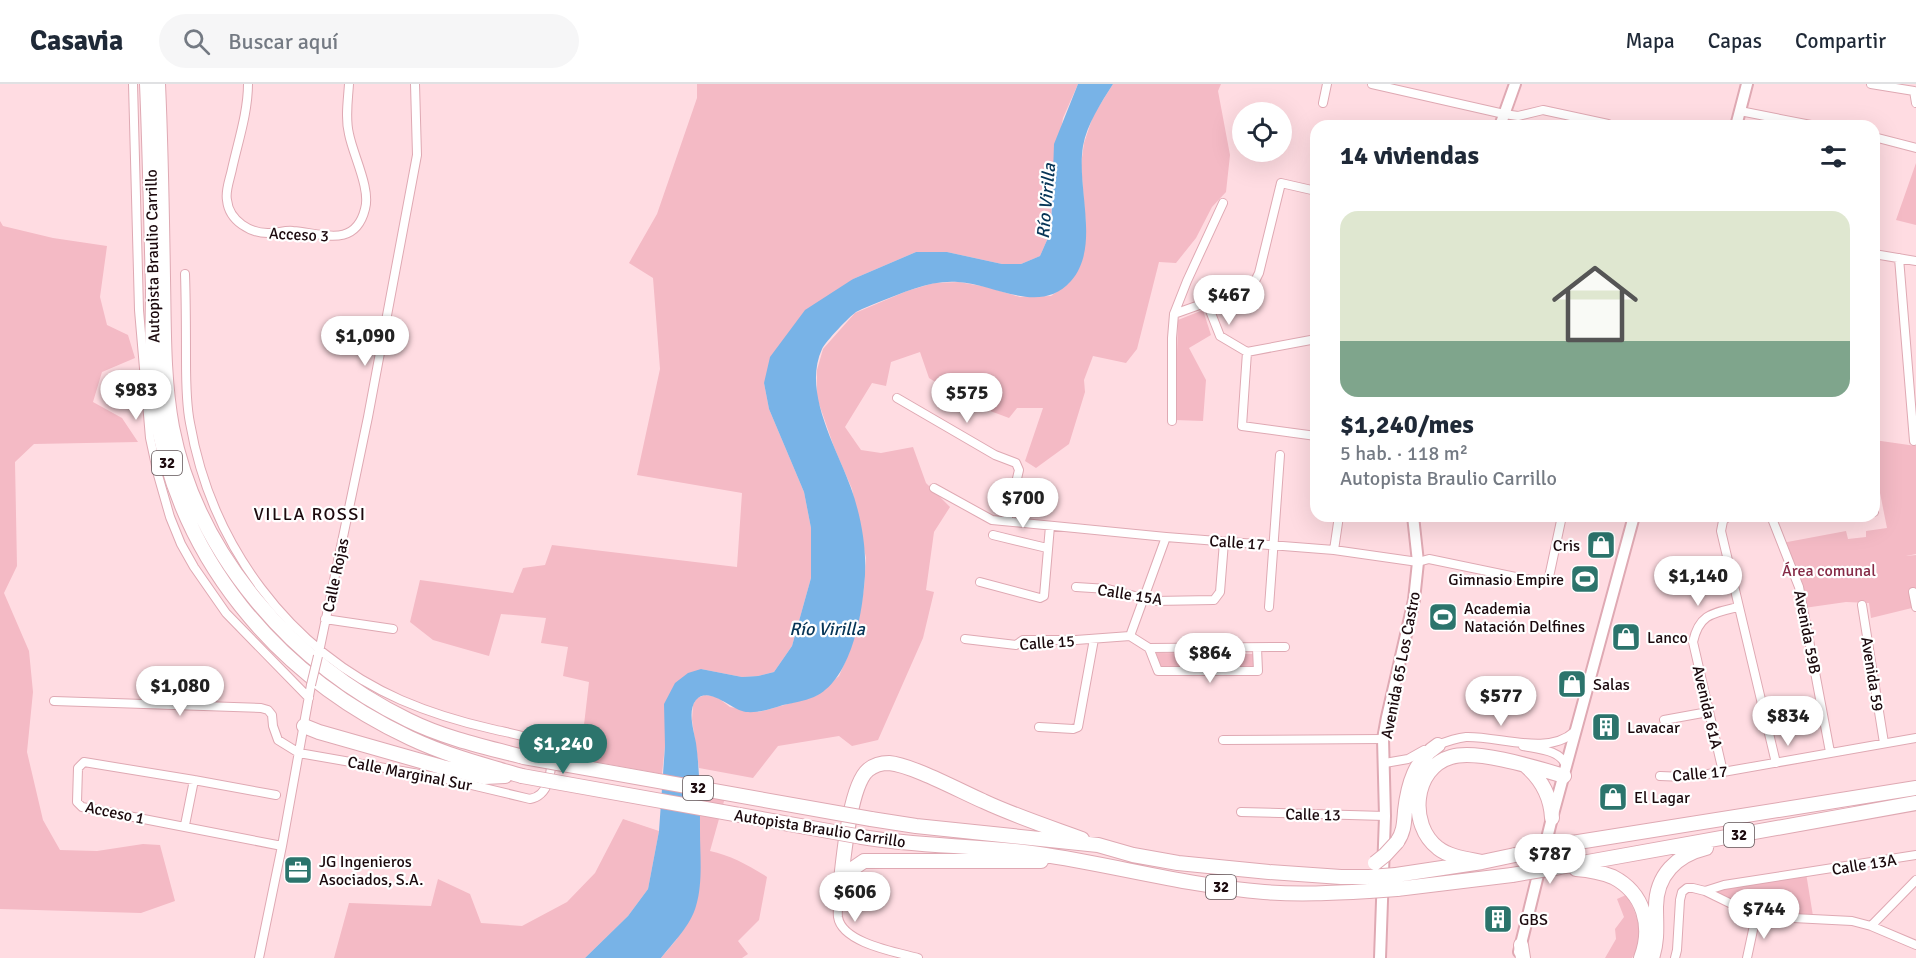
<!DOCTYPE html>
<html lang="es">
<meta charset="utf-8">
<style>
:root{--surface:#fff;--page:#f6f6f7;--text:#1f2937;--muted:#747a83;--line:#e0e1e3;--accent:#2c746c}
body{margin:0;font-family:Signika,sans-serif;background:var(--page);color:var(--text);height:100vh;display:flex;flex-direction:column;font-size:22px;white-space:nowrap}
*{box-sizing:border-box;margin:0}
p{font-size:20px;color:var(--muted)}
.icon{flex:none;width:33px;height:33px;fill:none;stroke:currentColor;stroke-width:2;stroke-linecap:round;stroke-linejoin:round}
.map{position:relative;flex:1;overflow:hidden}
.sheet{position:absolute;left:1310px;top:36px;width:570px;height:402px;display:flex;flex-direction:column;background:var(--surface);border-radius:18px;box-shadow:0 6px 24px #0002}
.sheet>*{flex:none}
.buttons{position:absolute;left:1232px;top:18px;display:grid;gap:12px}
.buttons a{display:grid;place-items:center;width:60px;height:60px;border-radius:50%;background:var(--surface);box-shadow:0 6px 24px #0002;font-size:30px}
.price{position:absolute;translate:-50% -51px;padding:0 14px;border-radius:21px;background:#fff;color:#222;font-size:20px;line-height:39px;filter:drop-shadow(0 2px 3px #0008)}
.price::after{content:'';position:absolute;left:50%;top:36px;width:18px;height:14px;margin-left:-9px;background:inherit;clip-path:polygon(0 0,100% 0,50% 100%)}
.price.on{background:var(--accent);color:#fff}
ul{padding:0;list-style:none}
li{display:grid;align-content:center;gap:12px;height:318px;padding:0 30px}
li+li{border-top:2px solid var(--line)}
li span{display:grid;place-items:center;height:186px;border-radius:18px;color:#555}
li>.icon{margin-inline-start:auto}
span .icon{width:108px;height:108px;fill:#fffc;stroke-width:1}
li b{font-size:26px}
h2{display:flex;justify-content:space-between;align-items:center;height:72px;padding:0 30px;font-size:26px}
header{display:flex;align-items:center;gap:36px;box-sizing:border-box;height:84px;padding:0 30px;background:var(--surface);border-bottom:2px solid var(--line)}
header strong{font-size:28px}
nav{display:flex;gap:33px;margin-inline-start:auto;font-size:21px}
.search{width:420px;height:54px;background:var(--page);display:flex;align-items:center;gap:15px;box-sizing:border-box;padding:0 21px;border-radius:33px;color:var(--muted);font-size:22px}
.map>svg:first-child{display:block}
</style>
<header>
<strong>Casavia</strong>
<div class="search"><svg class="icon" aria-label="search" viewBox="0 0 24 24"><circle cx="10" cy="10" r="6"/><path d="M15 15l6 6"/></svg>Buscar aquí</div>
<nav><a>Mapa</a><a>Capas</a><a>Compartir</a></nav>
</header>
<div class="map">
<svg width="1916" height="874" viewBox="0 0 1916 874">
<rect width="100%" height="100%" fill="#ffdce2"/>
<path fill="#f4bac5" d="M697,0H1078L1063,34L1052,96L1051,147L1040,172L1021,180H1002L947,168H916L853,195L764,299L769,325L804,408L811,444V494L792,562L774,588L758,592L742,593L701,585L665,662L662,690L580,675L589,598L563,592L568,563L541,559L546,534L501,530L489,572L433,556L410,538L420,496L513,509L523,484L545,481L552,461L737,483L742,409L637,391L660,285L653,194L629,179L657,130L697,14Z
M1113,0H1221L1218,7L1230,71L1226,108L1212,123L1196,154L1176,179L1159,178L1137,265L1126,279L1093,272L1084,296L1085,308L1069,360L1036,384L1025,377L1043,324H1017L1009,334L969,319L929,294L920,268L891,278L886,302L872,299L845,343L861,366L881,369L913,363L926,399L950,423L934,448L926,506L934,508L923,554L878,656L852,662L839,652L778,662L753,694L699,684L692,636L693,621L697,614L705,611L717,613L730,623L759,628L816,612L839,592L849,569L858,541L864,504L866,474L852,405L834,363L817,314V286L823,265L855,229L907,207L934,199L959,198L987,203L1020,213L1051,212L1069,199L1086,142L1081,81L1084,59L1093,32Z
M1916,79V141L1896,136Z
M0,137L3,142L53,154L107,162L100,213L107,241L128,251L135,274L102,288L93,318L122,334L138,358L34,360L15,378L17,482L4,509L29,567L33,608L27,668L43,736L60,766L97,767L143,760L160,761L175,817L141,829L0,825Z
M1203,226L1211,251L1189,264L1206,296L1203,337L1175,336L1178,236Z
M1874,356L1916,362V470L1906,472L1916,471V523L1871,534L1869,519L1846,518L1804,524L1782,459L1846,447L1848,455L1866,453V447L1887,444L1874,379Z
M1156,569L1255,570L1254,582L1161,583Z
M699,705L726,710L710,767C730,771 750,782 767,793L759,836L738,857L748,870L742,874H661L677,855L700,799Z
M623,735L659,747L648,805L628,832L585,874H334L349,819L431,822L438,795L470,810L481,839L522,842L567,818L595,789Z
M1806,789L1813,832L1757,830L1711,808Z
M1626,811C1638,831 1646,853 1632,874H1605L1616,855L1615,845L1624,833L1617,815Z"/>
<path fill="#78b3e7" d="M1078,0H1113C1101,19 1087,40 1083,62C1076,104 1101,163 1071,197C1040,232 995,200 958,198C930,196 905,208 879,218C872,221 863,224 856,228C849,233 826,257 822,265C802,308 837,364 851,404C862,435 868,470 864,503C861,537 849,598 814,613C804,617 793,619 783,621C771,625 759,629 746,628C731,626 709,601 696,616C687,627 694,647 696,659C700,688 700,718 700,747C700,772 703,799 696,822C691,841 673,859 661,874H585L628,832L648,805L659,747L665,662L664,620L675,599L688,589L701,585L742,593L758,592L774,588L792,562L811,494V444L804,408L769,325L764,299L770,273L805,226L853,195L916,168H947L1002,180H1021L1040,172L1051,147L1054,60Z"/>
<g fill="none" stroke-linecap="round" stroke-linejoin="round">
<g stroke="#dfa9b3" stroke-width="10">
<path id="minor" d="M133,0L139,226L150,354L158,391L170,433L181,460L194,483L226,529L309,614
M248,0C248,28 238,58 232,85C230,95 225,107 227,116C229,137 251,150 270,149C278,149 285,146 293,147C321,149 355,165 365,125C371,105 353,71 349,50C345,34 348,16 349,0
M1372,0L1504,30L1518,32L1543,26L1608,40
M1871,0L1914,7
M1914,7L1916,19
M1323,19L1327,0
M1740,27L1816,42
M1874,53L1916,64
M1874,170L1916,177
M1899,174L1914,357
M1207,219L1220,252L1247,268L1316,255
M1174,230L1247,204L1255,197L1259,189L1281,99L1316,107
M1247,268L1242,342L1316,352
M897,314L995,371L1016,379L1019,386L1007,437
M1172,337V254L1174,230L1187,197L1223,119
M934,404L992,436L1166,453L1334,466L1418,478L1429,475L1540,498L1546,497L1549,493L1562,432
M1874,424V428
M1728,432L1723,437L1721,447L1776,679
M1771,432L1799,503L1830,668
M993,451L1047,464
M1334,466L1339,432
M980,498L1040,514L1044,512L1050,442
M1076,503L1108,505L1154,517L1214,516L1220,508L1224,458
M1913,508L1916,523
M1862,521L1884,659
M1269,523L1280,371
M325,535L393,545
M1130,552L1149,564L1285,563
M1130,552L1166,453
M965,555L1016,561L1023,556H1076L1130,552
M1149,564L1158,587H1258L1257,564
M319,568L368,333L417,71L415,0
M1199,587L1200,564
M54,617L261,624L268,626L272,631L273,642L278,656L299,669L442,694L530,715C550,711 551,688 552,671L544,659C528,652 509,649 492,645C461,638 431,629 401,616C288,566 211,460 190,339C186,319 186,297 186,276C186,247 186,219 185,190
M1664,636L1708,628
M1039,643L1073,645L1078,643L1094,555
M1223,656L1383,655
M1435,662C1445,658 1455,654 1466,653C1499,652 1548,672 1574,648
M1523,662C1538,665 1561,666 1566,682
M1385,679L1408,675L1424,666
M1723,688L1693,558C1699,530 1713,529 1738,523
M1660,692L1685,693L1723,688L1916,654
M276,711L194,696L84,678L78,684L77,718L82,723L282,762
M1241,728L1385,732
M185,741L194,696
M840,805C839,814 837,825 838,833C842,859 896,868 918,874
M1705,807L1724,801L1916,771
M1871,842L1916,796
M259,874L282,762L311,601
M1675,874L1677,866L1680,816L1682,808L1687,804H1693L1705,807L1756,832L1852,837L1871,842L1916,861
M1747,874L1756,832"/>
</g>
<g stroke="#dfa9b3" stroke-width="14">
<path id="tertiary" d="M1500,42L1515,0
M1380,874L1385,732L1383,655L1387,633L1414,516L1418,478L1413,432"/>
</g>
<g stroke="#dfa9b3" stroke-width="14">
<path id="secondary" d="M1736,42L1747,0
M1519,868L1552,734L1634,432"/>
</g>
<g stroke="#dfa9b3" stroke-width="16">
<path id="trunk" d="M147,0C150,68 151,136 153,204C153,245 150,287 156,327C178,474 276,591 410,654C446,671 483,681 522,692
M158,0C161,65 162,130 163,194C164,244 163,295 172,343C197,471 293,580 408,636C444,654 485,663 524,673
M304,642L319,648L442,683L484,693L505,692
M1526,682C1542,696 1551,713 1552,734
M871,735L916,742L1098,761L1133,771L1178,779L1269,788L1341,793H1369
M862,753C920,763 980,761 1039,770C1114,781 1188,802 1264,808C1298,811 1334,809 1369,807
M1397,758C1404,748 1404,739 1405,727C1408,700 1415,676 1438,661
M1572,759L1916,704
M1482,778C1468,775 1449,773 1438,764C1408,741 1413,684 1451,673C1477,665 1537,684 1564,692
M1560,783L1916,719
M1576,785C1589,786 1601,788 1613,793C1644,809 1653,843 1641,874
M1396,791L1482,778L1515,771
M842,798L848,788L864,777H1041
M840,805C843,780 849,702 868,686C874,681 881,679 889,679C912,681 960,707 983,717C1015,732 1049,743 1082,755
M1397,805L1512,791
M1521,861L1523,874
M1652,874C1658,856 1656,841 1656,823C1656,791 1677,771 1706,764"/>
</g>
<use href="#minor" stroke="#fff" stroke-width="8"/>
<use href="#tertiary" stroke="#fff" stroke-width="10"/>
<use href="#secondary" stroke="#fff" stroke-width="10"/>
<use href="#trunk" stroke="#fff" stroke-width="14"/>
<g stroke="#dfa9b3" stroke-width="10" stroke-linecap="butt">
<path id="minor-bridge" d="M311,601L318,572"/>
</g>
<g stroke="#dfa9b3" stroke-width="16" stroke-linecap="butt">
<path id="trunk-bridge" d="M524,673L871,735
M522,692L862,753
M1515,771L1572,759
M1375,779L1385,771L1397,758
M1512,791L1560,783
M1369,793L1396,791
M1369,807L1397,805"/>
</g>
<use href="#minor-bridge" stroke="#fff" stroke-width="8"/>
<use href="#trunk-bridge" stroke="#fff" stroke-width="14"/>
</g>
<defs>
<g id="shop-square" transform="scale(1.5)"><rect x="-9" y="-9" width="18" height="18" rx="4" fill="#2c746c" stroke="#fff"/><path d="M-5-2.5h2.3a2.7 3.5 0 0 1 5.4 0H5L5.5 6h-11ZM-1.5-2.5h3a1.5 2.3 0 0 0-3 0Z" fill="#fff"/></g>
<g id="stadium-square" transform="scale(1.5)"><rect x="-9" y="-9" width="18" height="18" rx="4" fill="#2c746c" stroke="#fff"/><path d="M0-5a6.5 5 0 1 0 0 10a6.5 5 0 1 0 0-10ZM-3.5-1.8h7v3.6h-7Z" fill="#fff"/></g>
<g id="building-square" transform="scale(1.5)"><rect x="-9" y="-9" width="18" height="18" rx="4" fill="#2c746c" stroke="#fff"/><path d="M-4-6H4V6H1V3H-1V6H-4ZM-2.5-4.3h1.7v1.8h-1.7ZM.8-4.3h1.7v1.8H.8ZM-2.5-1h1.7V.8h-1.7ZM.8-1h1.7V.8H.8Z" fill="#fff"/></g>
<g id="office-square" transform="scale(1.5)"><rect x="-9" y="-9" width="18" height="18" rx="4" fill="#2c746c" stroke="#fff"/><path d="M-6-3h4V-5.5h4V-3h4V5H-6ZM-1-4.5V-3h2v-1.5ZM-6 0V1H6V0Z" fill="#fff"/></g>
</defs>
<g fill-rule="evenodd">
<use href="#shop-square" x="1601" y="461"/>
<use href="#stadium-square" x="1585" y="495"/>
<use href="#stadium-square" x="1443" y="533"/>
<use href="#shop-square" x="1626" y="553"/>
<use href="#shop-square" x="1572" y="600"/>
<use href="#building-square" x="1606" y="643"/>
<use href="#shop-square" x="1613" y="713"/>
<use href="#office-square" x="298" y="786"/>
<use href="#building-square" x="1498" y="835"/>
</g>
<g text-anchor="middle" stroke-width="4.5" stroke-linejoin="round" paint-order="stroke">
<g fill="#fff" stroke="#5f5356" stroke-width="1.5">
<rect x="152" y="367" width="30" height="24" rx="4.5"/>
<rect x="683" y="692" width="30" height="24" rx="4.5"/>
<rect x="1724" y="739" width="30" height="24" rx="4.5"/>
<rect x="1206" y="791" width="30" height="24" rx="4.5"/>
</g>
<g font-size="15" font-weight="bold" fill="#1b090d">
<text x="167" y="384">32</text>
<text x="698" y="709">32</text>
<text x="1739" y="756">32</text>
<text x="1221" y="808">32</text>
</g>
<g font-size="16" fill="#1b090d" stroke="#fff">
<text transform="translate(299 150) rotate(3)" y="6">Acceso 3</text>
<text transform="translate(152 172) rotate(-91)" y="6">Autopista Braulio Carrillo</text>
<text transform="translate(1237 458) rotate(4)" y="6">Calle 17</text>
<text transform="translate(335 491) rotate(-78)" y="6">Calle Rojas</text>
<text transform="translate(1130 510) rotate(9)" y="6">Calle 15A</text>
<text transform="translate(1808 548) rotate(79)" y="6">Avenida 59B</text>
<text transform="translate(1047 558) rotate(-4)" y="6">Calle 15</text>
<text transform="translate(1400 581) rotate(-79)" y="6">Avenida 65 Los Castro</text>
<text transform="translate(1873 590) rotate(81)" y="6">Avenida 59</text>
<text transform="translate(1708 623) rotate(77)" y="6">Avenida 61A</text>
<text transform="translate(410 689) rotate(11)" y="6">Calle Marginal Sur</text>
<text transform="translate(1700 689) rotate(-5)" y="6">Calle 17</text>
<text transform="translate(115 728) rotate(12)" y="6">Acceso 1</text>
<text transform="translate(1313 730) rotate(1)" y="6">Calle 13</text>
<text transform="translate(820 744) rotate(9)" y="6">Autopista Braulio Carrillo</text>
<text transform="translate(1864 780) rotate(-9)" y="6">Calle 13A</text>
</g>
<g font-size="16" fill="#1b090d" stroke="#fff" text-anchor="start">
<text x="1580" y="467" text-anchor="end">Cris</text>
<text x="1564" y="501" text-anchor="end">Gimnasio Empire</text>
<text x="1464" y="530">Academia<tspan x="1464" dy="18">Natación Delfines</tspan></text>
<text x="1647" y="559">Lanco</text>
<text x="1593" y="606">Salas</text>
<text x="1627" y="649">Lavacar</text>
<text x="1634" y="719">El Lagar</text>
<text x="319" y="783">JG Ingenieros<tspan x="319" dy="18">Asociados, S.A.</tspan></text>
<text x="1519" y="841">GBS</text>
</g>
<g font-size="16" fill="#852a46" stroke="#fff">
<text x="1829" y="492">Área comunal</text>
</g>
<g font-size="18" font-style="italic" fill="#063557" stroke="#fff">
<text transform="translate(1046 117) rotate(-85)" y="6">Río Virilla</text>
<text x="827" y="551">Río Virilla</text>
</g>
<g font-size="18" letter-spacing="1.5" fill="#1b090d" stroke="#fff">
<text x="310" y="436">VILLA ROSSI</text>
</g>
</g>
</svg>
<div class="buttons">
<a><svg class="icon" aria-label="locate" viewBox="0 0 24 24"><circle cx="12" cy="12" r="6"/><path d="M12 2v4M12 18v4M2 12h4M18 12h4"/></svg></a>
</div>
<b class="price" style="left:1229px;top:242px">$467</b>
<b class="price" style="left:365px;top:283px">$1,090</b>
<b class="price" style="left:136px;top:337px">$983</b>
<b class="price" style="left:967px;top:340px">$575</b>
<b class="price" style="left:1023px;top:445px">$700</b>
<b class="price" style="left:1698px;top:523px">$1,140</b>
<b class="price" style="left:1210px;top:600px">$864</b>
<b class="price" style="left:180px;top:633px">$1,080</b>
<b class="price" style="left:1501px;top:643px">$577</b>
<b class="price" style="left:1788px;top:663px">$834</b>
<b class="price on" style="left:563px;top:691px">$1,240</b>
<b class="price" style="left:1550px;top:801px">$787</b>
<b class="price" style="left:855px;top:839px">$606</b>
<b class="price" style="left:1764px;top:856px">$744</b>
<section class="sheet">
<h2>14 viviendas<svg class="icon" aria-label="filters" viewBox="0 0 24 24"><path d="M4 7h16M4 17h16"/><circle cx="9" cy="7" r="2"/><circle cx="15" cy="17" r="2"/></svg></h2>
<ul>
<li><span style="background:linear-gradient(#dfe7d0 70%,#7fa58c 0)"><svg class="icon" aria-label="home" viewBox="0 0 24 24"><path d="M3 11l9-7 9 7M6 9v11h12V9"/></svg></span><div><b>$1,240/mes</b><p>5 hab. · 118 m²</p><p>Autopista Braulio Carrillo</p></div></li>
</ul>
</section>
</div>
